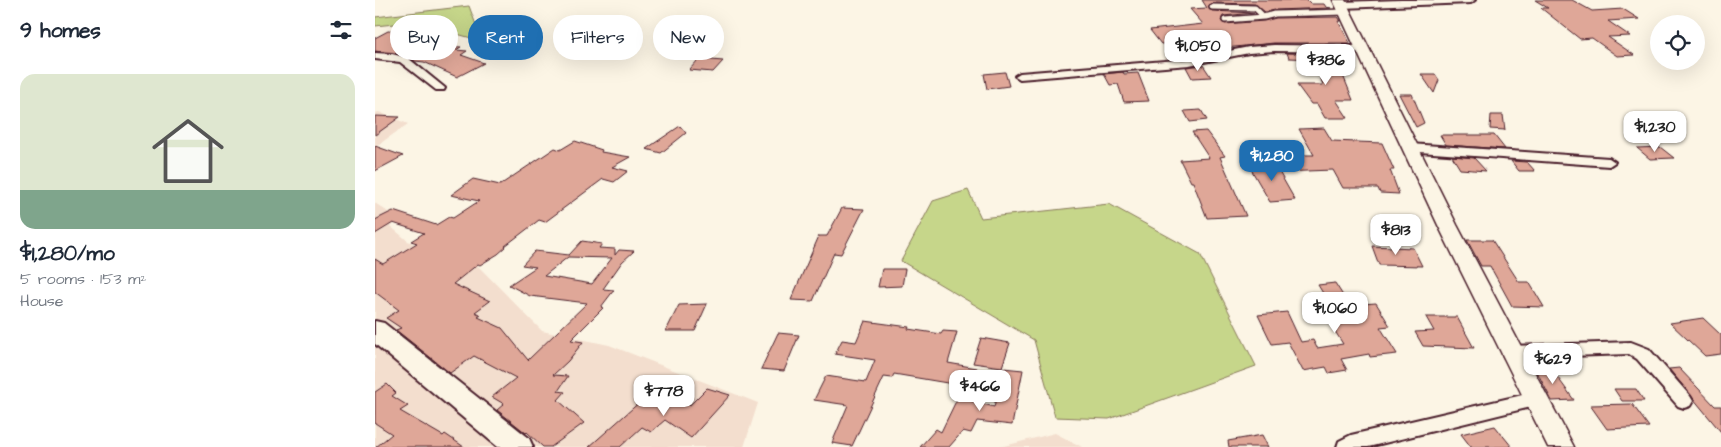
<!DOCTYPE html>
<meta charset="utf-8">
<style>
:root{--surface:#fff;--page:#f6f6f7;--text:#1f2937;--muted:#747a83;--accent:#1f6fb2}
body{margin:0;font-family:"Architects Daughter",sans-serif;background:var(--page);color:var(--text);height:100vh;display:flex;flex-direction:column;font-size:19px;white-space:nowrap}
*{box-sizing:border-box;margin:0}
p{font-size:16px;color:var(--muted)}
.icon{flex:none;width:28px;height:28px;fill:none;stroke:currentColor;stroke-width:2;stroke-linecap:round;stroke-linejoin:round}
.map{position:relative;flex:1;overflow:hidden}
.sheet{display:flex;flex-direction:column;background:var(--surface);width:375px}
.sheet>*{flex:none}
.guide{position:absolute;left:15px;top:15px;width:475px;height:45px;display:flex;gap:10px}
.buttons{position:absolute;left:1275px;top:15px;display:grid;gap:10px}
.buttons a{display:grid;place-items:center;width:55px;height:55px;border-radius:50%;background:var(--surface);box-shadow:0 5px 20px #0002;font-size:25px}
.price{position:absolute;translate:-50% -42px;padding:0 11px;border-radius:10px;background:#fff;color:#222;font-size:16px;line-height:32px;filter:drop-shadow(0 1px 2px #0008)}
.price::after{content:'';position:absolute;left:50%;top:30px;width:15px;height:11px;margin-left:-8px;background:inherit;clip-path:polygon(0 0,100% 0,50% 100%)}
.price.selected{background:var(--accent);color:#fff}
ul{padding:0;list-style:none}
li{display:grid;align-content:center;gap:10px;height:265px;padding:0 20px}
li span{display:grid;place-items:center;height:155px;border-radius:15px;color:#555}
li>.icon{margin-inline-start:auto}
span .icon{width:90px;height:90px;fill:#fffc;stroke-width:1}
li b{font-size:21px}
h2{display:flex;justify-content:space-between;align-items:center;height:60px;padding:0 20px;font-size:21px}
.chip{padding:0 18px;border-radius:22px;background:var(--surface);box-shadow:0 5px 20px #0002;font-size:18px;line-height:45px}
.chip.selected{background:var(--accent);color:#fff}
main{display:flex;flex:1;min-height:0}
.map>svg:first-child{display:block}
</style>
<main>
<section class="sheet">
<h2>9 homes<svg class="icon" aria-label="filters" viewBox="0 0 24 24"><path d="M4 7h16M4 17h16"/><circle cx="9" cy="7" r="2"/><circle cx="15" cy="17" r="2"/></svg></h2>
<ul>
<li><span style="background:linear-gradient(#dfe7d0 75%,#7fa58c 0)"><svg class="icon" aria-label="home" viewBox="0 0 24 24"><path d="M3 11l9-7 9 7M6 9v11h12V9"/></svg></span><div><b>$1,280/mo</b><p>5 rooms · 153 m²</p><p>House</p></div></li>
</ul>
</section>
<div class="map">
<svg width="1346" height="447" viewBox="0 0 1346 447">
<rect width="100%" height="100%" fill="#fcf5e5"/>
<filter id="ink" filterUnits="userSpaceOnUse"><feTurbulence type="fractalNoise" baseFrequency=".02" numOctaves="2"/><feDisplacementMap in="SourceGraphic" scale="10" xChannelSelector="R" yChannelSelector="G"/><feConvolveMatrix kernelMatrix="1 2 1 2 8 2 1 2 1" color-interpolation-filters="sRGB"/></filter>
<g filter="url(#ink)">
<path fill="#f3dece" d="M4,112L33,124L0,147V113Z
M0,203L13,212L27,218L15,226L33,241L58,253L102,265L167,331L234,345L383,403L369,447H145L0,329Z
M0,332L142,447H0Z
M680,433L707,447H625Z"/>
<path fill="#c6d68a" stroke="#887a5a" d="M94,6L107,41L39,22L0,26V17Z
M593,190L606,218L734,204L825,254L881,366L734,419L680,417L659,340L526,261L558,201Z"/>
<path fill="#dfa798" stroke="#4a1f2b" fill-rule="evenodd" d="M827,0H932L936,4H949L951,7L956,8L900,10L890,12L880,4L837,3L833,7L837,11L879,13L848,16L846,21L850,24L889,21L901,18L963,17L966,21H963L975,43H899L840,49L835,41L786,44L775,30L828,24L815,9L832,8Z
M1160,0H1197L1217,11L1248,9L1264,19L1233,21L1255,36L1233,37L1259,55L1242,56L1217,38L1205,39L1166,8H1173Z
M13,31L84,37L70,46L86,47L81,50L92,51L86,55L109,63L82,77L49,62L40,61L30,55L0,51V38Z
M912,53L954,54L964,73H967L978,100H961L973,118H950L942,104H936L922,85H948L939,59L914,58Z
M324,59L348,61L338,72L314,70Z
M828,65L836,77L817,78L811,67Z
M630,72L634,86L612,89L609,74Z
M748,72L749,74L763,73L774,101L749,102L743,84L735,85L729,74Z
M1046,74H1060L1064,80L1059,93Z
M1024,94H1037L1049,123L1041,127Z
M826,110L832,120L815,122L809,111Z
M1116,115H1128L1130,130L1115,129Z
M0,116L25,117L0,135Z
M305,126L311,133L286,153L271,149Z
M949,128L957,141L1007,143L1019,170H1015L1024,194L1005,193L1003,188H968L958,170L905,172L898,160L912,159L910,155H939L924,129Z
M831,131L850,156L845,157L871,216L832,218L818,182H816L805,160L834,158L817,132Z
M1065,135H1119L1130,149L1071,145Z
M200,141L227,150L226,152L255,157L237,167L253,171L239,182L228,179L170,222L164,220L130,246L131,247L123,254L105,265L103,264L78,284L115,301L100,312L106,315L103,317L127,328L153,360L212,303L155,296L134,285L161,267L147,265L160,251L194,255L207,241L227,244L224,248L240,249V255L244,250L259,251L247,262L228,289L239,290L226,307L228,308L196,340L208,342L193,361L178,375L193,376L183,391L190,392L183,400L209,423L176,447H168L152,432L151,433L122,410L129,404L117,397L141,378L99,356L75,373L21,330L26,328L11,318L24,310L0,292V259L8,264L42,243L36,241L49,233L18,223L0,234V220L18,211L61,225L74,217L78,218L104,201L76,195L98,179L125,185L180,148L185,150ZM193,257L237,258L217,284L169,276Z
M0,146L28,156L0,171Z
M1285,147L1299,158L1275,159L1262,148Z
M1077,156L1099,158L1111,171L1085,169Z
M1136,161L1152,162L1160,171H1144Z
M899,163L920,200L895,202L873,164Z
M467,208L489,209L466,254L459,253L438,301L416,300L444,236H452Z
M1092,240H1117L1144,282H1154L1169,307L1137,306L1115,266H1106Z
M997,246L1038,248L1047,266L1004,265Z
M507,269H530L527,286L503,287Z
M960,283L974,305L1001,303L1015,326L1005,327L1022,354L995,357L994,354L966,359L972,370L954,373L951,367L928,371L913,342L897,344L883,315L912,312L926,342L938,340L942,348L968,344L953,320L963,318L943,285Z
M332,304L320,331H291L304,305Z
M1051,317H1082L1099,348L1048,346L1040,332L1059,331Z
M1328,318L1346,335V354L1330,356L1295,323Z
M490,321L534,327L533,329L566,334L568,331L582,332L573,363L602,368L596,387L519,374L517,378L509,377L477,446L457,443L473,405L439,400L451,376L491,382L500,360L460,354L467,340L481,342Z
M403,333L424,335L409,371L386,369Z
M606,338L635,343L627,367L598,363Z
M1175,367L1199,400L1177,401L1160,368Z
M628,368L648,370L637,425L602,421L596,433L588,431L574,447H545L561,429L566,432L583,397L619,407Z
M1304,368L1340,406H1346V432L1294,369Z
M12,384L21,393L17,396L33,406L25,411L68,436L70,434L89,447H1L17,434L0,423V392Z
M332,388L355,395L316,438L290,420L276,432L267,427L245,447H214L267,400L278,406L294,392L315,405Z
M1239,389H1261L1269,401H1247Z
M1257,404L1274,427L1232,429L1215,405Z
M1120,426L1137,447H1096L1086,434Z
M887,435L893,447H854L853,441Z"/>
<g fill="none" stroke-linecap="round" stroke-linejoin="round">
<g stroke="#4a1f2b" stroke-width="8">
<path id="service" d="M837,7L880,8L889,17L900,14L970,12
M850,20L889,17"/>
</g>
<g stroke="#4a1f2b" stroke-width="4">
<path id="minor" d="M1026,0H1100L1096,3L966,8L961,5L966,2Z
M899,45L986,46L991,49L986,52L899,51L874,53L814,65L645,79L640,76L645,73L814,59L874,47Z
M0,53L17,54L33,58L70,88L69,90H61L25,62L0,59Z
M1035,144L1234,158L1240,162L1234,166L1031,151L1029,148Z
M1256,342L1274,349L1315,396L1318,401L1315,406L1309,408L1303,406L1262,359L1254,354L1135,358L1129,357L1127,352L1129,347L1135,346Z
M1160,392L1166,394L1169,399L1166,404L1160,406L993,447H962L964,441L976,435Z"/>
</g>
<g stroke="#4a1f2b" stroke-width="3">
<path id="secondary" d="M958,0H970L1082,225L1199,447H1173L1063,225Z"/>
</g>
<g stroke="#4a1f2b" stroke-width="4">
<path id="primary" d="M0,321L9,323L154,438L158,447H123L0,344Z"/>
</g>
<use href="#service" stroke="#fcf5e5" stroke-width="5"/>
<use href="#minor" fill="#fcf5e5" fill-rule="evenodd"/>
<use href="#secondary" fill="#fcf5e5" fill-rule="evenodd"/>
<use href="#primary" fill="#fcf5e5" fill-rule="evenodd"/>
</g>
</g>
</svg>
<div class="buttons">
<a><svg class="icon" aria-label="locate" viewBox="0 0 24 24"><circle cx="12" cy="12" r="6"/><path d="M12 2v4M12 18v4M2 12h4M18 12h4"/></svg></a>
</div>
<b class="price" style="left:823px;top:72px">$1,050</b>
<b class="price" style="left:951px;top:86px">$386</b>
<b class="price" style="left:1280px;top:153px">$1,230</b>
<b class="price selected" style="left:897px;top:182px">$1,280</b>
<b class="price" style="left:1021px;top:256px">$813</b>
<b class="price" style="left:960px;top:334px">$1,060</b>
<b class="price" style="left:1178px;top:385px">$629</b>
<b class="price" style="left:605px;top:412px">$466</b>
<b class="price" style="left:289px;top:417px">$778</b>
<div class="guide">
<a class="chip">Buy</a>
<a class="chip selected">Rent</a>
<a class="chip">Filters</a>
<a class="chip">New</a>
</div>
</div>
</main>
